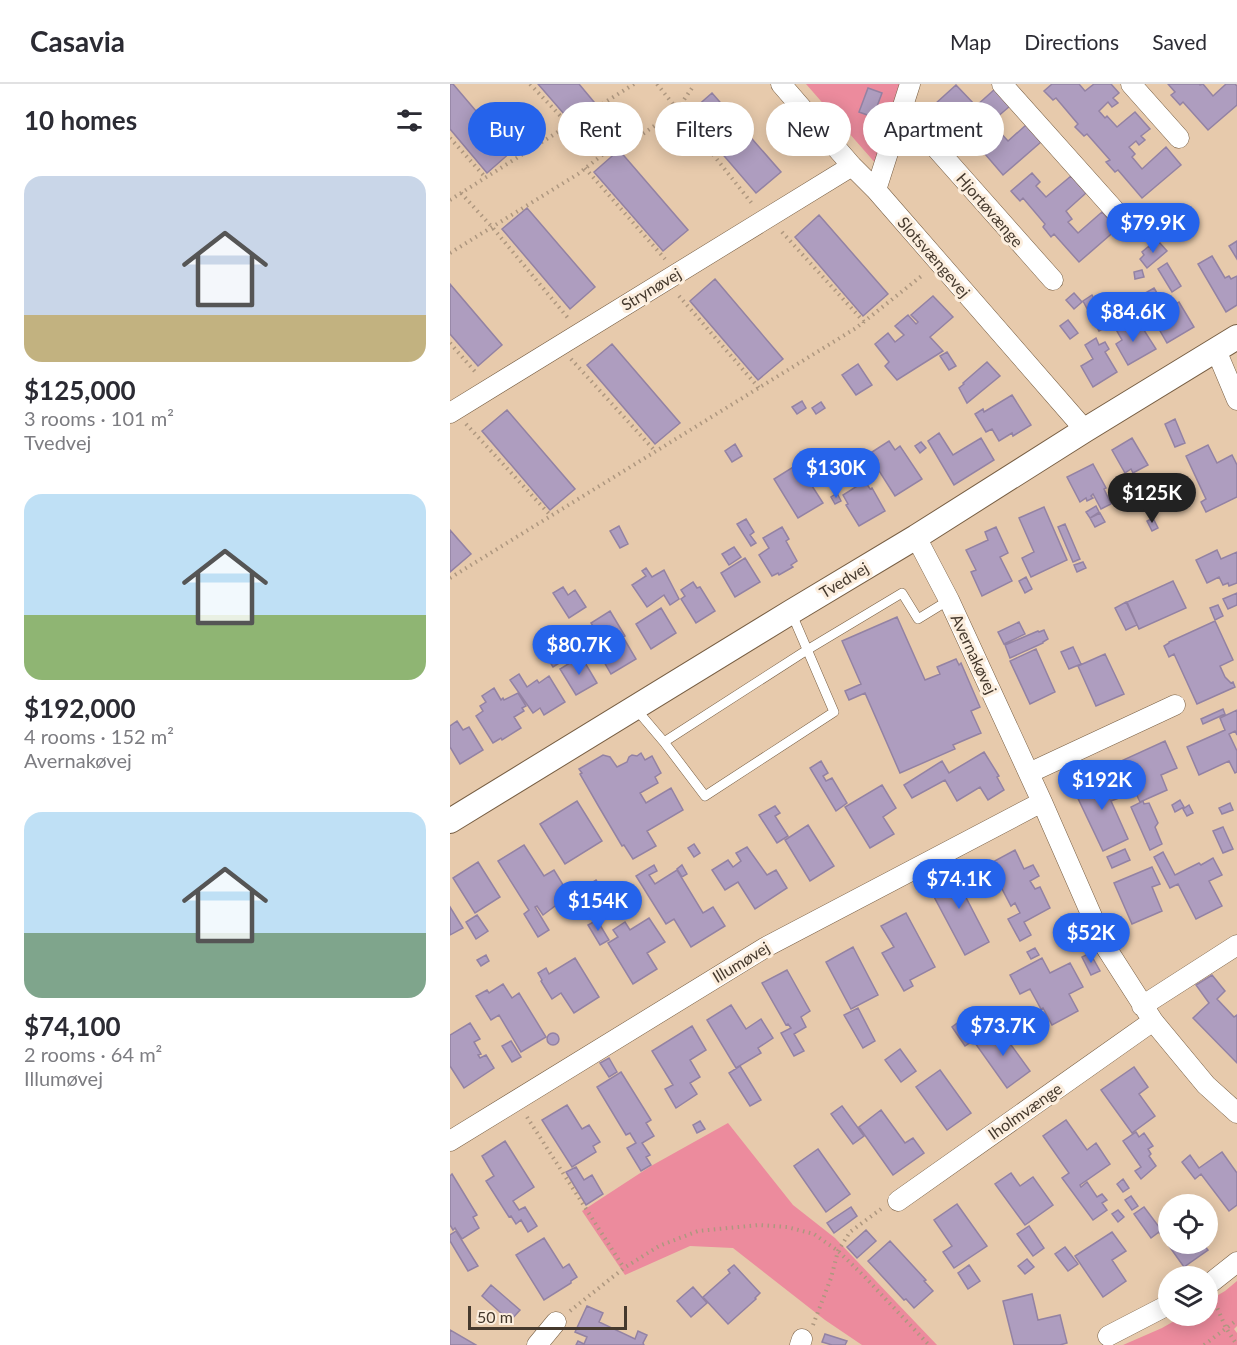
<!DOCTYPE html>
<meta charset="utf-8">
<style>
:root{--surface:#fff;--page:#f2f2f3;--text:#2b2b33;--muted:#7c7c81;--line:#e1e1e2;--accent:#2563eb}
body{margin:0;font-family:Lato,sans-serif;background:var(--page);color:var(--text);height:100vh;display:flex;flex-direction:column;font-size:22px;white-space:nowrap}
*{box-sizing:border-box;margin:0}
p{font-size:20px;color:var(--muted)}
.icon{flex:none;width:33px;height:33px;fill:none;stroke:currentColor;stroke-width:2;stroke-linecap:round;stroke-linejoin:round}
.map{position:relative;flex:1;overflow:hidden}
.side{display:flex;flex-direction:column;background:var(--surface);width:450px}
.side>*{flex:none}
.banner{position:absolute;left:18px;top:18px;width:570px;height:54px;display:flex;gap:12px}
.controls{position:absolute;left:708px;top:1110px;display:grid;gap:12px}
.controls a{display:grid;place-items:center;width:60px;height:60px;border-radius:50%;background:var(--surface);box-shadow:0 3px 15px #0003;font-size:30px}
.scale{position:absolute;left:18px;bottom:15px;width:159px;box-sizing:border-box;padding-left:6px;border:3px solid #45392d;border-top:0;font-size:16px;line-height:21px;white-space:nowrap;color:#45392d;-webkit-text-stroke:4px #fceede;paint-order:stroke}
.price{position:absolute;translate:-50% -51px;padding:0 14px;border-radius:21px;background:var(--accent);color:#fff;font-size:20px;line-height:39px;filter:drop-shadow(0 2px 3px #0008)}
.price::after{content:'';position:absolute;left:50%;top:36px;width:18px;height:14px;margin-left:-9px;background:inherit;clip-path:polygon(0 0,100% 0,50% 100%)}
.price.on{background:#222;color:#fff}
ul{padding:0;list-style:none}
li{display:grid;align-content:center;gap:12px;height:318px;padding:0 24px}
li span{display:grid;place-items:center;height:186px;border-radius:18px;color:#555}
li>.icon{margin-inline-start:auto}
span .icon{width:108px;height:108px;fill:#fffc;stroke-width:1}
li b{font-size:26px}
h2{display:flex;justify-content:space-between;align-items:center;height:72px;padding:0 24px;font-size:26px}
.tag{padding:0 21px;border-radius:27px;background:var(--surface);box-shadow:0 3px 15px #0003;font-size:21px;line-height:54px}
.tag.on{background:var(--accent);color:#fff}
header{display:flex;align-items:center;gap:36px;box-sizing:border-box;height:84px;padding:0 30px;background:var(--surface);border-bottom:2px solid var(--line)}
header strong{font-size:28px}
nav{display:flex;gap:33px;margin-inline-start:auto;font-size:21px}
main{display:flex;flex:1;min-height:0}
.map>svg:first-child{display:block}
</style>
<header>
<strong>Casavia</strong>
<nav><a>Map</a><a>Directions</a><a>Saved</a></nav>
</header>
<main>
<section class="side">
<h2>10 homes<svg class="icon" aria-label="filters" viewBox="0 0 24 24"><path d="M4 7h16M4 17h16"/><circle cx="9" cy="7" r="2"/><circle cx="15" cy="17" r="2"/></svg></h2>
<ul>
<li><span style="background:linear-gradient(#c9d6e8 75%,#c2b280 0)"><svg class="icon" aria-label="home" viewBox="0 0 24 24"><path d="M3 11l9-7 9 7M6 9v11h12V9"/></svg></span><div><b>$125,000</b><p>3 rooms · 101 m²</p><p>Tvedvej</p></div></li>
<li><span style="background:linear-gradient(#bfe0f5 65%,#8fb573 0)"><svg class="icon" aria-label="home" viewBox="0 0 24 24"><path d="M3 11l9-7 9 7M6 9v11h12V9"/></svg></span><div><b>$192,000</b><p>4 rooms · 152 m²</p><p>Avernakøvej</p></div></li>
<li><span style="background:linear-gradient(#bfe0f5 65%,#7fa58c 0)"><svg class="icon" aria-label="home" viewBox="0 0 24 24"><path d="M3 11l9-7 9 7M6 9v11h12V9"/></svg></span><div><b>$74,100</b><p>2 rooms · 64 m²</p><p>Illumøvej</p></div></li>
</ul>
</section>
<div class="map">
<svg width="787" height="1261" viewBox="0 0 787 1261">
<rect width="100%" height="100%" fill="#e7caac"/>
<path fill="#ec8b9d" d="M356,0H453L427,81Z
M278,1039L343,1121L385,1154L487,1261H412L375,1236L283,1164L240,1162L175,1191L132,1127L201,1082Z
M787,1197V1242L784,1245L787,1249V1261H673L712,1244L733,1232H758V1217L775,1207Z"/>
<path fill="#ae9dbf" stroke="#9382a3" stroke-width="1.5" d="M0,0H3L61,68L37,89L0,45Z
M88,0H129L144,18L121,38Z
M602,0H629L635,7L644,0H661L669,9L663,14L668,19L662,23L658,18L649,27L655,34L657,32L667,43L685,28L700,45L691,52L695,56L689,61L686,57L679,63L685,70L682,73L692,85L716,63L731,81L692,114L668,86L665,88L656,78L660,76L637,50L634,52L625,43L628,40L606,14L603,16L594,7Z
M718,0H749L750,1L753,0L763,12L776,0H785L787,2V21L758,46L733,18L730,21L721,11L725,8Z
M506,1L526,22L545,5L560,22L539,40L546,48L548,46L558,57L576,41L591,58L553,91L529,63L525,66L517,56L520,53L497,27L494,30L485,20Z
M418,4L432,9L423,33L409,28Z
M262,9L331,88L306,109L238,30Z
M169,66L238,146L213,167L144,88Z
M582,89L590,98L586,102L596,113L621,92L636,109L616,127L622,135L618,138L628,149L652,128L667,145L629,178L604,150L601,153L593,143L595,140L573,114L570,117L561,107Z
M77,124L145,203L120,225L52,145Z
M369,131L438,210L413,232L345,153Z
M787,157V175L779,162Z
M709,158L717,167L697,184L690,175L694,171L692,168L699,162L701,165Z
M762,172L775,194L779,192L781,195L787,192V221L776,228L748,180Z
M717,179L731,202L722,208L708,185Z
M692,186L694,193L685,195L684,188Z
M265,195L333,275L308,296L240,217Z
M0,200L52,261L28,282L0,250Z
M704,204L713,219L710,221L714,227L729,218L744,243L717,259L690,212Z
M624,209L632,218L624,225L616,216Z
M642,211L659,242L649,247L633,217Z
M483,212L503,233L480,253L493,267L447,296L435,282L439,278L425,260L438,249L445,258L454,251L445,242L458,231L466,240L468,238L461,231Z
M618,236L628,249L620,255L610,242Z
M675,236L682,249L692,243L706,265L678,281L666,260L672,256L664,242Z
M646,254L649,261L655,258L659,265L655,268L667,288L643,303L631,282L643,275L635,261Z
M162,260L230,339L205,360L137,281Z
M497,268L506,282L499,286L490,272Z
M537,278L550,292L517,319L509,304L514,300L513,299Z
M408,280L422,301L406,311L392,291Z
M562,311L581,341L563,352L562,349L549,357L542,345L536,348L525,330L533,325L534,328Z
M352,317L356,324L347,330L342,323Z
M371,318L375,324L366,330L362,324Z
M57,326L125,405L100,426L32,347Z
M725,335L735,359L725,363L715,340Z
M489,349L503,371L531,354L544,376L504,401L478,357Z
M682,354L698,381L683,389L681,385L675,389L662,366Z
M439,357L445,366L450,362L472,395L445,412L424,379L428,376L422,368Z
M471,358L476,364L470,369L465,362Z
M285,360L292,372L282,378L275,367Z
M758,361L767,379L782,371L787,381V413L756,428L751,418L756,415L736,372Z
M348,380L373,419L348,434L324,395Z
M643,380L656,404L654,405L661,420L651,425L643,410L641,412L643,414L637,417L636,414L630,418L617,393Z
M415,397L420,405L422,404L435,427L409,442L396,421L398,420L393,411Z
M706,399L709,407L702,410L698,403Z
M387,409L391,417L385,420L381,413Z
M646,422L649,428L640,434L636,428Z
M594,423L617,476L581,493L572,474L584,468L569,434Z
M650,429L655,438L645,443L640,434Z
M703,434L708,444L702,447L697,437Z
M296,435L304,448L300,451L306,459L301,462L287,440Z
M615,440L630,475L623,478L608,443Z
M169,442L178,460L170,464L160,447Z
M332,443L339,455L336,457L347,477L341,481L343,483L329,491L328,489L322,492L309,471L319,464L313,454Z
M546,443L558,469L550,473L562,497L532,512L521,488L526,486L516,466L538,456L535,448Z
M0,446L21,470L0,488Z
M284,463L291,473L279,481L272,470Z
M767,466L771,475L787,468V499L779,502L778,499L773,501L769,493L757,499L746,476Z
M295,474L310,498L285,513L271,489Z
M633,478L636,484L627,488L624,481Z
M196,484L202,493L214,486L229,515L220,521L214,511L197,523L182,501L196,492L192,487Z
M576,493L582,505L575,509L569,497Z
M723,497L736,524L689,545L677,518Z
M243,498L247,504L250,503L265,527L246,539L231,515L235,512L231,506Z
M113,503L118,511L125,506L136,523L119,534L103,509Z
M787,509V521L778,525L773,515Z
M676,518L687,541L676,546L665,524Z
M768,521L773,532L765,536L760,524Z
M211,524L226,549L201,565L186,540Z
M160,527L175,552L173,553L186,575L161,590L146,564L154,559L141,539Z
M447,533L475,596L490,590L487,583L506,575L509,581L511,579L530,623L521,627L531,649L503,661L505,665L450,689L415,609L399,616L395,607L411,600L392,557Z
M765,537L783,576L770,582L775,593L781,599L783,598L785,603L747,620L724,570L719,573L714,562L719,559V558Z
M569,538L575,550L554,560L548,548Z
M594,546L598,555L593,558V559L560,574L555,561L588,547L589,548Z
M109,557L119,573L103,583L93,567Z
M623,563L631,580L619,585L611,568Z
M586,565L605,608L580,620L560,577Z
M655,570L674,610L646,622L628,582Z
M131,572L147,599L126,611L110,585Z
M69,590L77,603L87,596L89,599L99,592L115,618L94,631L90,624L83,629L60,596Z
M44,604L51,616L53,614L54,616L68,609L76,622L72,624L74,627L64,633L71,644L52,656L51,654L43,659L26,632L33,627L30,622L36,618L32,612Z
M773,625L775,630L753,640L751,635Z
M787,626V651L785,647L779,650L787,667V688L785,689L779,677L749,691L737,663L775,646L770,634Z
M7,637L13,646L19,643L33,666L10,680L0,663V642Z
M715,657L727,684L711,691L717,706L690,718L671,677Z
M534,668L549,692L547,693L554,706L538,716L530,703L507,717L495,696L462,714L454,701L492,677L499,689Z
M191,669L195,676L202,672L211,689L205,693L208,699L190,709L196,719L221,704L233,726L197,747L206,762L183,775L174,761L172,762L149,723L130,690L132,689L129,685L153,671L160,673L167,683L177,678L179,673L182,671L187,672Z
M371,677L378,689L373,692L376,697L382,694L397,719L386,727L360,684Z
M659,690L669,714L661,717L678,755L653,767L624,706Z
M432,701L446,724L433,733L444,750L420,764L395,723Z
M730,716L734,723L725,728L722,721Z
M127,717L152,757L115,780L90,740Z
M693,717L694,720L699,719L708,739L705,743L712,760L700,766L681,723Z
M780,719L783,726L772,730L769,724Z
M739,721L743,729L737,732L733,725Z
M325,722L330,729L325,732L338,752L327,759L309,731Z
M358,741L384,782L360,797L335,756Z
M773,743L783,765L773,769L763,747Z
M244,760L250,769L244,773L238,764Z
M74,761L94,792L104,786L115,804L108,808L113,816L93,831L87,822L85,823L99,846L88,853L74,830L79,826L48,777Z
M297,763L317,791L326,786L337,804L305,825L288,798L275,806L262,786L278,776L283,783L291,777L286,769Z
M675,765L680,776L662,784L657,773Z
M565,766L574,785L583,781L589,792L580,797L585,805L590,803L600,824L574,838L581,851L570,857L558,835L570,829L565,819L561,822L539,780Z
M713,768L725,791L749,779L751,781L763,774L772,791L759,797L772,822L746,835L728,800L720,804L704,773Z
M28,778L50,813L25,829L3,794Z
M512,779L519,793L508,798L539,858L515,871L482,809L493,803L487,792Z
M204,781L207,787L199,791L205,800L227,786L253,829L263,823L275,842L241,863L224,835L216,840L186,792Z
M232,781L237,790L232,793L227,785Z
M702,783L710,800L702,803L712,827L682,840L664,799Z
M146,796L153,808L135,820L127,808Z
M126,814L130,823L123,827L118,819Z
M0,823L13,844L0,851Z
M456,829L485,883L460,896L463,902L454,907L432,869L444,863L431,842Z
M27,831L38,847L26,855L16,838Z
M199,834L215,858L197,869L207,885L183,900L158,859L168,853L163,846L175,838L180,846Z
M147,836L159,856L150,861L138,841Z
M403,863L428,911L401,925L376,878Z
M585,864L589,871L581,875L577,868Z
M640,869L650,887L641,891L632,873Z
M36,871L39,877L31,882L27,876Z
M125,874L149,913L124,929L111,909L102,915L91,897L92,896L88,889L96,884L99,890Z
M592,874L600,889L620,879L633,903L619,910L628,927L602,941L593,924L591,925L580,905L570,910L560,891Z
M337,886L360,927L351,933L356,943L344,950L354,967L344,972L331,949L341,944L338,940L336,941L312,899Z
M762,891L775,907L767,915L784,933L787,931V979L743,934L759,919L746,901Z
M53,900L62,914L69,909L96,953L71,968L49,931L41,936L26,912L37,906L39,909Z
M281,921L296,945L311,935L323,954L308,964L311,969L286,984L257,936Z
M408,924L425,957L413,964L394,931Z
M510,937L524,956L515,962L502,943Z
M20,939L30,955L24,958L31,970L28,971L30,974L36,971L44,984L14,1004L0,982V951Z
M242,942L256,966L240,976L250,993L240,999L247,1010L226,1024L215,1005L223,1001L202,967Z
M548,943L580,987L557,1004L525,959Z
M97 955a6 6 0 1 1 12 0a6 6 0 1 1-12 0Z
M61,957L71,973L62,978L52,962Z
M450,965L466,987L451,998L435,976Z
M159,974L167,988L159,993L150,979Z
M290,982L311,1016L300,1022L279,989Z
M684,983L698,1003L689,1010L705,1032L682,1049L651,1006Z
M490,986L521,1029L497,1046L466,1003Z
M171,988L201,1036L196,1039L204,1052L192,1059L200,1071L196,1073L201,1081L191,1087L177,1064L186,1059L180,1049L176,1051L147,1003Z
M117,1021L132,1045L139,1041L150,1058L143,1062L146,1068L122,1083L92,1036Z
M392,1022L414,1052L403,1060L381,1030Z
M431,1026L455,1059L463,1054L474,1069L443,1091L409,1043Z
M616,1036L637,1066L646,1059L660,1080L630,1101L631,1103L637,1098L647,1113L652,1110L657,1116L652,1119L657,1126L643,1136L612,1094L619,1089L593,1052Z
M250,1037L255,1045L247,1049L243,1041Z
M686,1048L689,1053L694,1049L703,1062L698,1065L701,1070L699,1072L706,1082L691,1095L685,1087L691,1083L673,1057Z
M55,1057L84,1103L63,1117L69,1126L75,1123L87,1142L78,1148L71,1136L66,1140L61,1132L59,1133L36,1097L44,1092L32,1072Z
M368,1065L400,1110L376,1128L344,1082Z
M772,1068L787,1089V1121L779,1127L751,1090L745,1095L732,1078L740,1071L749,1084Z
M126,1083L134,1096L142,1091L153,1110L136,1121L116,1088Z
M561,1089L570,1102L583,1093L603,1121L575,1141L545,1100Z
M2,1090L27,1131L23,1133L29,1144L12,1155L5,1144L3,1146L0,1141V1092Z
M673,1095L679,1104L673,1108L667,1100Z
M681,1112L688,1122L682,1126L675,1116Z
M507,1120L537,1162L504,1184L493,1168L502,1162L484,1136Z
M401,1123L407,1132L384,1149L377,1139Z
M694,1123L709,1143L718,1136V1160H753L758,1166L734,1183L709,1148L701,1154L684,1130Z
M668,1126L674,1133L668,1138L662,1130Z
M579,1142L594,1164L583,1172L567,1150Z
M416,1146L426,1157L407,1174L397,1163Z
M6,1147L28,1182L18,1187L0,1157V1151Z
M662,1148L676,1167L662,1176L676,1197L653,1213L625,1172Z
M94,1154L113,1184L119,1180L127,1193L121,1197V1199L94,1216L66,1171Z
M440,1157L476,1196L474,1197L483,1207L464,1224L456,1215L454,1216L418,1177Z
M615,1163L628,1180L618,1187L605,1170Z
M577,1175L584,1183L575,1190L568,1182Z
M284,1181L310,1209L305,1214L306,1215L278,1240L253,1213L280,1189L278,1186Z
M519,1181L530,1197L518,1205L508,1189Z
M41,1201L70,1226L60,1237L32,1212Z
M243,1203L257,1219L241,1233L227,1217Z
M582,1210L588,1236L610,1231L617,1259L610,1261H564L553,1217Z
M137,1222L153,1229L149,1238L185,1255L188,1247L197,1251L193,1259L194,1261H126L128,1257L134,1260L137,1253L125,1248Z
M0,1246L26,1261H0Z
M375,1250L397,1257L395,1261H382L372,1258Z"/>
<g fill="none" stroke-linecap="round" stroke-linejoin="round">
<g stroke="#775e43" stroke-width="10">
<path id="service" d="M186,625L214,658L255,712L384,628L341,528
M214,658L357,566L452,509L468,535L499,516"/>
</g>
<g stroke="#775e43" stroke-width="21">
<path id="minor" d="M331,0L402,82L426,106L635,346
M552,0L668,130
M681,0L729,54
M450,34L470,46L603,196
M426,106L460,0
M766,266L787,316
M0,329L402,82
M466,453L499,516L592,718L655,862L703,937L756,1001L787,1029
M579,689L725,621
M692,922L787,861
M0,1057L316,863L592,718
M448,1117L703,937
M758,1201L787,1178
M658,1252L718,1221
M87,1261L106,1238
M350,1261L352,1255"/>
</g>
<g stroke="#775e43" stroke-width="26">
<path id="tertiary" d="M0,737L341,528L466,453L635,346L787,253"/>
</g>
<path stroke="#ae977f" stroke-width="4" stroke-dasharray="1.5 4.5" stroke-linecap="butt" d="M80,0L119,41
M207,0L304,122
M0,54L36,94
M135,84L215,175
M11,109L42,143L118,234
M0,116L184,0
M332,148L414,238
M0,169L128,90L156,68L177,61L227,26L242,4V0
M229,212L309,304
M0,259L27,290
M121,275L205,367
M16,340L101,432
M0,494L406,244L474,190
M77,1033L174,1184
M765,1219L776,1244L787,1261
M120,1227L174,1184L209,1162L248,1147L309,1141L337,1143L364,1150L388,1167L413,1191L479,1261
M363,1241L381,1194L388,1167L400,1148L431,1125
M754,1261L787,1236"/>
<use href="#service" stroke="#fff" stroke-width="9"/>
<use href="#minor" stroke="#fff" stroke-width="20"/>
<use href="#tertiary" stroke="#fff" stroke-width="24"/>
</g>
<g text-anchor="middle" stroke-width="6" stroke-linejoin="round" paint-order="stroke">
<g font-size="16" fill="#45392d" stroke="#fceede">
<text transform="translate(540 126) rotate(49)" y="6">Hjortøvænge</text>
<text transform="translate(484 173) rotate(49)" y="6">Slotsvængevej</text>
<text transform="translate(201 205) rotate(-31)" y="6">Strynøvej</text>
<text transform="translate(394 496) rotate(-31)" y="6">Tvedvej</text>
<text transform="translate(524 570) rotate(65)" y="6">Avernakøvej</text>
<text transform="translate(291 878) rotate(-31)" y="6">Illumøvej</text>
<text transform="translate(575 1027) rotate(-35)" y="6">Iholmvænge</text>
</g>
</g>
</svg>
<div class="controls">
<a><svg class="icon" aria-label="locate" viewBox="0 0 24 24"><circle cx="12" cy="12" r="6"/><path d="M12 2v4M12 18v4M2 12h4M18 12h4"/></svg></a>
<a><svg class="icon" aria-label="layers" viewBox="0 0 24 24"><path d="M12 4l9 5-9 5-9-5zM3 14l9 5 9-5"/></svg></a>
</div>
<div class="scale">50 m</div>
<b class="price" style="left:703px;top:170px">$79.9K</b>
<b class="price" style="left:683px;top:259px">$84.6K</b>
<b class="price" style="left:386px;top:415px">$130K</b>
<b class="price on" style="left:702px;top:440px">$125K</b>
<b class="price" style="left:129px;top:592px">$80.7K</b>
<b class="price" style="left:652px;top:727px">$192K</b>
<b class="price" style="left:509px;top:826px">$74.1K</b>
<b class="price" style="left:148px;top:848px">$154K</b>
<b class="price" style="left:641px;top:880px">$52K</b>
<b class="price" style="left:553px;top:973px">$73.7K</b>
<div class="banner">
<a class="tag on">Buy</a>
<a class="tag">Rent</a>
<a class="tag">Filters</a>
<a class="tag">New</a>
<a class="tag">Apartment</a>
</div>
</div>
</main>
